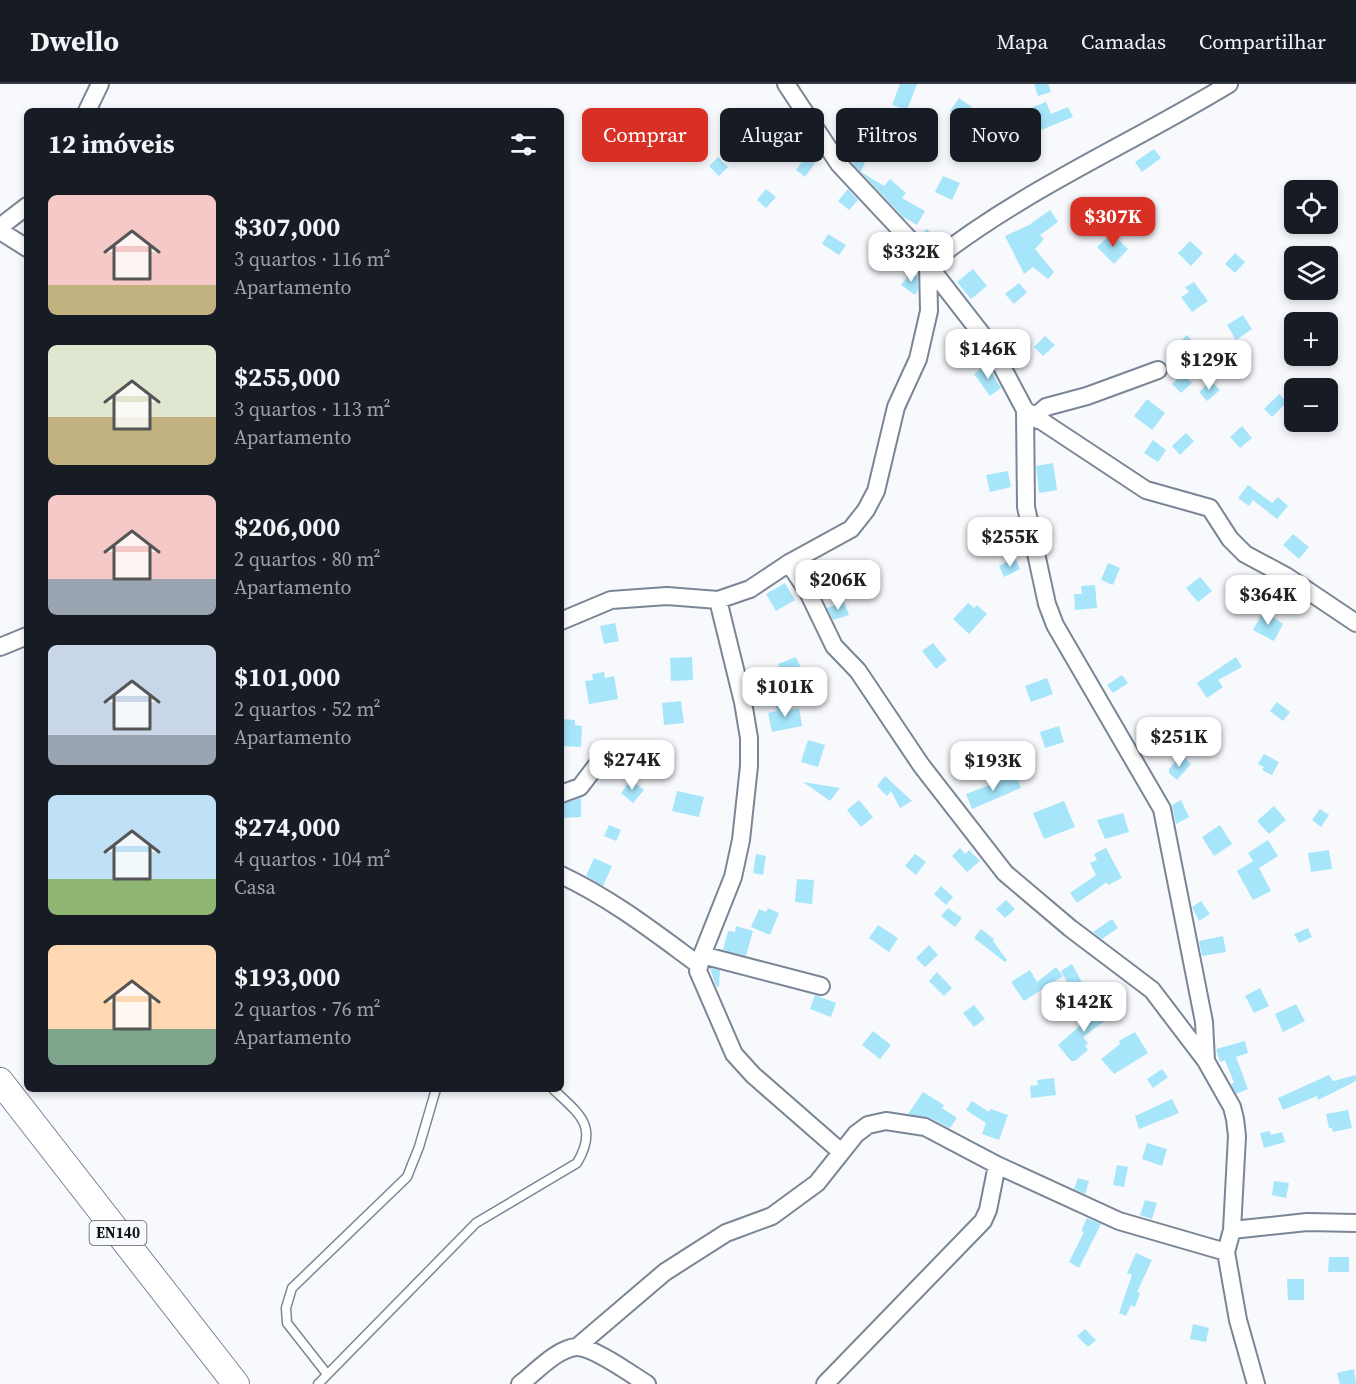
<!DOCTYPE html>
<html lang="pt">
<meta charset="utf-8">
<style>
:root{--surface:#171b24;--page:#20242c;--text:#f1f3f6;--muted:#9ea1a6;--line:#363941;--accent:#d93025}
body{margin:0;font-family:"Source Serif 4",serif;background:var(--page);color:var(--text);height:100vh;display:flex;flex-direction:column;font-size:22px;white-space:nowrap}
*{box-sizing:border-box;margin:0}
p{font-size:20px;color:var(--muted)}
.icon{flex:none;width:33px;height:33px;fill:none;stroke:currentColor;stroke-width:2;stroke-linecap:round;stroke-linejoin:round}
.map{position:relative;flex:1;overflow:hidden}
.sheet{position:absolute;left:24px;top:24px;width:540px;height:984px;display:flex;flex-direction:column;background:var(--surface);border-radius:9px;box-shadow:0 3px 9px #0003}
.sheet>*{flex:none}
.top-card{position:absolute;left:582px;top:24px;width:570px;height:54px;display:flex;gap:12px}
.fabs{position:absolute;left:1284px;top:96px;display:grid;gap:12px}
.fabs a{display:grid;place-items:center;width:54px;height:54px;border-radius:9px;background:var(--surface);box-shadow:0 3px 9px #0003;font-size:30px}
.price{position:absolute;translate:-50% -51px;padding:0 14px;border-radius:12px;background:#fff;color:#222;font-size:20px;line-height:39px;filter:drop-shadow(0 2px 3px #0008)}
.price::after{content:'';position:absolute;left:50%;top:36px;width:18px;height:14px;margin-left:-9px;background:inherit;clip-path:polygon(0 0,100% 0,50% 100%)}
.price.on{background:var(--accent);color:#fff}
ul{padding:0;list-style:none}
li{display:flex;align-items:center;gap:18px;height:150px;padding:0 24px}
li span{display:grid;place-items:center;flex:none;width:168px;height:120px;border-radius:9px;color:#555}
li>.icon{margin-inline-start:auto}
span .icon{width:72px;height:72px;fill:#fffc;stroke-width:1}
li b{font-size:26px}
h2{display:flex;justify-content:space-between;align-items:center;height:72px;padding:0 24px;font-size:26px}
.pill{padding:0 21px;border-radius:9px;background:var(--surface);box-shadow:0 3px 9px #0003;font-size:21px;line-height:54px}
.pill.on{background:var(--accent);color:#fff}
header{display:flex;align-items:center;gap:36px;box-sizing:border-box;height:84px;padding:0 30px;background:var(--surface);border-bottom:2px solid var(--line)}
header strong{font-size:28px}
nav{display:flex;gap:33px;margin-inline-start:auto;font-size:21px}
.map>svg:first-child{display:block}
</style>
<header>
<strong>Dwello</strong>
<nav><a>Mapa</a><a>Camadas</a><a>Compartilhar</a></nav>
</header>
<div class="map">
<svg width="1356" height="1300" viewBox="0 0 1356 1300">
<rect width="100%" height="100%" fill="#f7f9fd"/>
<path fill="#a7e5fb" d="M900,0H917L907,26L892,21Z
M1034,0H1048L1051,8L1038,12Z
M959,14L972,23L963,36L950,27Z
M1046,18L1051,30L1068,23L1073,33L1036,48L1032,38L1038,36L1033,23Z
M872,32L885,34L882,51L886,52L882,68L866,64Z
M1005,33L1012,49L992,57L985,41Z
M860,64L869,68L861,88L884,102L890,95L906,109L902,114L925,127L917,141L903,133L853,80Z
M1154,65L1161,74L1142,88L1135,78Z
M806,72L815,79L805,93L796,86Z
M718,73L728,83L719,92L709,82Z
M943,92L960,99L952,116L935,108Z
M766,105L776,113L766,124L757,116Z
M848,105L858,116L849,126L838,117Z
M1050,126L1058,138L1040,151L1044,155L1035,165L1054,188L1048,195L1033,183L1024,190L1005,152L1029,141Z
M927,145L934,152L929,163L920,152Z
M1112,149L1128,165L1114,180L1097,163Z
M828,150L846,161L839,171L822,160Z
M1190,157L1203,169L1191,182L1178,169Z
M1235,169L1245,178L1235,189L1225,180Z
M973,185L987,202L971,215L957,198Z
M911,188L918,193V206L915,211L901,201Z
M1194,198L1208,217L1192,228L1181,213L1189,208L1185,203Z
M1019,199L1027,208L1014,220L1005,210Z
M1243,231L1252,245L1236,256L1227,241Z
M1187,251L1197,262L1186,271L1177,260Z
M1045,252L1055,261L1043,272L1034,263Z
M987,280L1001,304L990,312L974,290Z
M1183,290L1192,299L1181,309L1172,300Z
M1211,297L1220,306L1207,317L1199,308Z
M1279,310L1287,318L1272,333L1264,325Z
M1147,315L1165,329L1152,346L1134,332Z
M1242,342L1252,354L1240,364L1230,353Z
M1186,349L1194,357L1180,371L1172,362Z
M1153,356L1166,366L1158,378L1144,369Z
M1053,379L1057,406L1039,409L1036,382Z
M1008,387L1011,403L990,408L986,391Z
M1248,401L1272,419L1278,413L1288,422L1277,435L1253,416L1249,422L1238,414Z
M1293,450L1309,463L1299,475L1283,461Z
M1015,474L1020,485L1004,493L999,482Z
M1108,479L1120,484L1113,501L1101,496Z
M1200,493L1212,507L1198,518L1186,504Z
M785,499L795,516L776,527L766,510Z
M1095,501L1097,524L1075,526L1074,510H1082L1081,502Z
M844,518L849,531L833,536L827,524Z
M968,519L974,524L977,521L987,530L969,550L953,535Z
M1264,526L1283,540L1274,557L1253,546Z
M615,539L619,557L604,560L600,542Z
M933,559L947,576L936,585L922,567Z
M692,573L693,596L671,597L670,574Z
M796,573L804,591L787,599L778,580Z
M1236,573L1242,583L1218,596L1223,603L1207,614L1197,599Z
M604,588L605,594L614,592L618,615L589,620L585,597L593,596L592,590Z
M1122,591L1128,599L1113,609L1107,601Z
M1047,594L1053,610L1031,618L1025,602Z
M681,617L684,639L664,641L662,619Z
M788,617L790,626L799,624L802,642L772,648L768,629L777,627L775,619Z
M1277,618L1290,628L1283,637L1270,627Z
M561,635L575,636V641L582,642L581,663L561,662Z
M1059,642L1064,658L1045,664L1040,648Z
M808,656L825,661L818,683L801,678Z
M1264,670L1279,678L1272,691L1262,686L1264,683L1258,680Z
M1182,671L1191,680L1177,696L1169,689V685Z
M1016,691L1021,704L972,725L966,710Z
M885,692L912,717L900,724L891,707L887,712L877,702Z
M631,696L644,706L633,719L621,709Z
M803,698L840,704L830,717Z
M677,707L704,713L699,733L672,727Z
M581,714V733L561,734V720Z
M859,716L873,733L861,743L847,726Z
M1181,716L1189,733L1176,740L1172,721Z
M1064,717L1075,743L1044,755L1033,729Z
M1274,722L1286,736L1269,750L1257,737Z
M1320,725L1329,731L1321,743L1312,736Z
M1123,729L1129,748L1105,755L1097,736Z
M609,741L621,746L616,757L604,752Z
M1220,741L1232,760L1214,772L1202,753Z
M1268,756L1278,772L1259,784L1271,807L1253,816L1237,787L1253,777L1248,769Z
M960,764L965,770L969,766L980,777L967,788L952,772Z
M1106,764L1122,794L1108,801L1107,798L1077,819L1070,809L1096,791L1090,779L1097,776L1094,770Z
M1329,766L1332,785L1311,788L1308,769Z
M756,770L766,772L763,791L753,789Z
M915,770L926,778L916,791L905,782Z
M594,774L612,782L603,802L586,792Z
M797,795L814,796L812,820L795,818Z
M941,802L953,813L946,821L934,810Z
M1006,816L1015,825L1005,834L996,825Z
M1201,817L1210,830L1199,837L1192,823Z
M768,824L779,829L770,851L751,843L759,825L766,828Z
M948,824L962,834L955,843L941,832Z
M1112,835L1118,844L1102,855L1093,848Z
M878,841L898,854L889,868L869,854Z
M736,842L753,847L746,872L723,866L728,847L735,848Z
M1308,844L1312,853L1299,859L1294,850Z
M981,845L994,855L993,857L1007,876L1005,878L974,854Z
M1223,852L1226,868L1202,872L1199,857Z
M929,861L938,871L925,883L916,874Z
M1072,880L1084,902L1073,909L1061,887Z
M1056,883L1063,892L1024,917L1011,898L1030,886L1037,898Z
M710,884L720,886L719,903L716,902Z
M937,888L952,904L944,912L929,897Z
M1260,904L1269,922L1254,929L1245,912Z
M815,911L836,919L831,933L810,925Z
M1103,918L1113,931L1083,953L1088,959L1085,962L1088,966L1075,977H1071L1058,961L1091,932L1089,928Z
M1296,920L1305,937L1283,948L1275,930Z
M974,921L985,935L974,943L963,929Z
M873,947L891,961L880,975L862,961Z
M1135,948L1148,969L1114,990L1101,975L1120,960L1119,957Z
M1245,957L1248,969L1236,973L1248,1005L1236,1010L1231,1000L1234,999L1225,976L1220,978L1216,965Z
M1162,985L1168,993L1153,1004L1147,995Z
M1329,991L1333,997L1356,991V997L1318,1016L1317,1012L1283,1026L1278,1014Z
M1054,994L1056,1011L1031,1014L1030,1002L1038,1001L1037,996Z
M923,1008L944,1021L942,1024L957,1034L950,1044L930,1034L908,1030Z
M1172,1015L1179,1029L1139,1045L1135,1032Z
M972,1017L989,1028L991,1025L1008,1031L999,1056L982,1050L986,1039L966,1026Z
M1348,1026L1352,1044L1333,1048L1332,1044H1329L1326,1030Z
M1270,1047L1271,1051L1282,1048L1285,1058L1264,1064L1260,1049Z
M1147,1059L1167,1065L1162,1082L1142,1075Z
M1117,1081L1128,1083L1124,1103L1113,1101Z
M1078,1094L1089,1097L1085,1110L1074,1105Z
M1274,1097L1289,1099L1286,1114L1272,1111Z
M1145,1116L1157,1119L1152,1135L1140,1131Z
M1087,1134L1101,1140L1079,1184L1069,1178L1084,1148L1081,1147Z
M1136,1169L1152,1176L1137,1208L1140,1209L1135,1223L1131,1221L1126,1232L1119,1229L1132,1191L1127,1189Z
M1329,1173H1349V1188H1328Z
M1287,1195H1304V1216H1288Z
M1193,1240L1209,1244L1206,1258L1190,1255Z
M1085,1245L1096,1256L1088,1263L1077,1252Z
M1354,1285L1356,1300H1340L1337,1289Z"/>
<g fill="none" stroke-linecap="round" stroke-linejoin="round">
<g stroke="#7a8696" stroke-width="11">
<path id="service" d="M327,1290L287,1239L286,1224L292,1204L407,1093L419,1063L436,1005
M318,1300L476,1139L577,1079C599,1042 579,1030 553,1005"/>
</g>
<g stroke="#7a8696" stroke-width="20">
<path id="minor" d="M1229,0C1129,61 1020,107 928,181L991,262L1025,326L1146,406L1210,424L1230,455L1245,470L1286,492L1356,539
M87,27L100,0
M0,143L27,122
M0,147L27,164
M1025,326L1026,423L1047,520L1055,541L1162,725L1204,938L1206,977
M1038,336L1039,329L1046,323L1087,312L1158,286
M789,479L808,508L834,562L858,587L921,681L1005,789L1070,844L1152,906L1206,977L1232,1023L1235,1035L1237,1052L1232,1146L1226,1168L1238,1236L1256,1300
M718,516L743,618L749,654V682L741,756L733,793L702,871L698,887L734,970L753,991L840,1067
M561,537L611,516L667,512L718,516L750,505L789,479L851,445L866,426L876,407L896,323L918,275L929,227L928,181L912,158L839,80L786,0
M0,563L27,552
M561,710L580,703L596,682
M561,791C612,815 654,848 699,881
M702,871L821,902
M1232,1146L1307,1138L1356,1139
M577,1263L665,1188L726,1149L772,1132L817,1099L856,1050L868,1041L886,1037L925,1043L997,1081L1119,1137L1226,1168
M520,1300C535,1289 556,1265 576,1263C593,1262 632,1291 647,1300
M825,1300L983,1137L988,1126L997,1081"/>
</g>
<g stroke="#7a8696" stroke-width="28">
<path id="primary" d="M0,997L236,1300"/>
</g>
<use href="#service" stroke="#fff" stroke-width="8"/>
<use href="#minor" stroke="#fff" stroke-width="16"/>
<use href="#primary" stroke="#fff" stroke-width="26"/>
</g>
<g text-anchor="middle" stroke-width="6" stroke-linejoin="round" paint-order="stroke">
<rect fill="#f7f9fd" stroke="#55585d" stroke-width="1.5" x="89.5" y="1137" width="57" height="24" rx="4.5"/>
<g font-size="15" font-weight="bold" fill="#0f1319">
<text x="118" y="1154">EN140</text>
</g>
</g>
</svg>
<div class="fabs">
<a><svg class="icon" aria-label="locate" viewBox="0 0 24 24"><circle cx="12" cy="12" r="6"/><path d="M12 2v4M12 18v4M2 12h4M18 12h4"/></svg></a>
<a><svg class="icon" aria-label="layers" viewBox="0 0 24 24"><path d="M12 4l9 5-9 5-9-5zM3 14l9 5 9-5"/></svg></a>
<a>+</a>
<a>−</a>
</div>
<b class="price on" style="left:1113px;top:164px">$307K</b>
<b class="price" style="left:911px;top:199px">$332K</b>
<b class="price" style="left:988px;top:296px">$146K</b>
<b class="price" style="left:1209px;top:307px">$129K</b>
<b class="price" style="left:1010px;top:484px">$255K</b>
<b class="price" style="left:838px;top:527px">$206K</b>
<b class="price" style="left:1268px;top:542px">$364K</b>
<b class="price" style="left:785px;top:634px">$101K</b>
<b class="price" style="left:1179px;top:684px">$251K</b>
<b class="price" style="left:632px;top:707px">$274K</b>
<b class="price" style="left:993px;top:708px">$193K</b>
<b class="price" style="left:1084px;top:949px">$142K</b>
<div class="top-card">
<a class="pill on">Comprar</a>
<a class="pill">Alugar</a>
<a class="pill">Filtros</a>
<a class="pill">Novo</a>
</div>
<section class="sheet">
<h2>12 imóveis<svg class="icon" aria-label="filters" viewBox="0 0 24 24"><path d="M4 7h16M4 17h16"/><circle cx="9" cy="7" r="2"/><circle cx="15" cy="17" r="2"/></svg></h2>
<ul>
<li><span style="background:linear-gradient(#f6c9c9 75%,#c2b280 0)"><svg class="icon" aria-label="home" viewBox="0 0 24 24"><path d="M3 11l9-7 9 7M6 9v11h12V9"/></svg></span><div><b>$307,000</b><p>3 quartos · 116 m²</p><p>Apartamento</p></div></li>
<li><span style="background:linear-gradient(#dfe7d0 60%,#c2b280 0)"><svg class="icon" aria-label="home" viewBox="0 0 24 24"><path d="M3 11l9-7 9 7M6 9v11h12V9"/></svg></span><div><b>$255,000</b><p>3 quartos · 113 m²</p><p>Apartamento</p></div></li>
<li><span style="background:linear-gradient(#f6c9c9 70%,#9aa5b1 0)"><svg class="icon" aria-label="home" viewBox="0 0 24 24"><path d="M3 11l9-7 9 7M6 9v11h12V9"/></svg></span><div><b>$206,000</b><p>2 quartos · 80 m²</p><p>Apartamento</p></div></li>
<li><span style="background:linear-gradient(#c9d6e8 75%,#9aa5b1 0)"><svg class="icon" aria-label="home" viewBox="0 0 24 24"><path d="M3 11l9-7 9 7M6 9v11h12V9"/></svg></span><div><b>$101,000</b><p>2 quartos · 52 m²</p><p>Apartamento</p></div></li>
<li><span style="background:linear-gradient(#bfe0f5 70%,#8fb573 0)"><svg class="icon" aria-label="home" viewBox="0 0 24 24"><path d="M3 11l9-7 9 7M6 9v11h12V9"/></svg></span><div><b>$274,000</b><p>4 quartos · 104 m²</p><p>Casa</p></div></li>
<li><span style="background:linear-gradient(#ffd9b3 70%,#7fa58c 0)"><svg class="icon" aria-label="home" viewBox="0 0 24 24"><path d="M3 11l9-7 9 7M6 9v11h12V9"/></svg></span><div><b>$193,000</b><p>2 quartos · 76 m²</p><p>Apartamento</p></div></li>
</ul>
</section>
</div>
